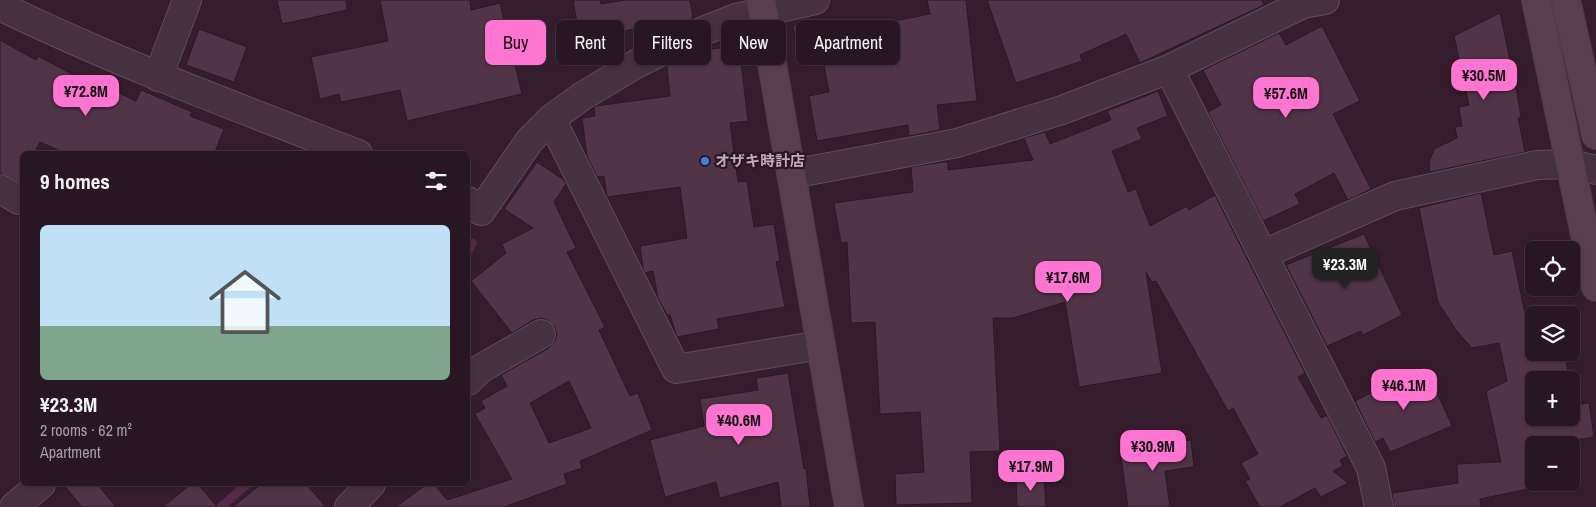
<!DOCTYPE html>
<meta charset="utf-8">
<style>
:root{--surface:#281622;--page:#34232f;--text:#f1f3f6;--muted:#a59fa5;--line:#443540;--accent:#fd75d0}
body{margin:0;font-family:"Archivo Narrow","Noto Sans JP",sans-serif;background:var(--page);color:var(--text);height:100vh;display:flex;flex-direction:column;font-size:19px;white-space:nowrap}
*{box-sizing:border-box;margin:0}
p{font-size:16px;color:var(--muted)}
.icon{flex:none;width:28px;height:28px;fill:none;stroke:currentColor;stroke-width:2;stroke-linecap:round;stroke-linejoin:round}
.map{position:relative;flex:1;overflow:hidden}
.panel{position:absolute;left:20px;top:151px;width:450px;height:335px;display:flex;flex-direction:column;background:var(--surface);border-radius:8px;box-shadow:0 1px 4px #0004,0 0 0 1px var(--line)}
.panel>*{flex:none}
.banner{position:absolute;left:485px;top:20px;width:475px;height:45px;display:flex;gap:10px}
.fabs{position:absolute;left:1525px;top:241px;display:grid;gap:10px}
.fabs a{display:grid;place-items:center;width:55px;height:55px;border-radius:8px;background:var(--surface);box-shadow:0 1px 4px #0004,0 0 0 1px var(--line);font-size:25px}
.price{position:absolute;translate:-50% -42px;padding:0 11px;border-radius:10px;background:var(--accent);color:#111;font-size:16px;line-height:32px;filter:drop-shadow(0 1px 2px #0008)}
.price::after{content:'';position:absolute;left:50%;top:30px;width:15px;height:11px;margin-left:-8px;background:inherit;clip-path:polygon(0 0,100% 0,50% 100%)}
.price.on{background:#222;color:#fff}
ul{padding:0;list-style:none}
li{display:grid;align-content:center;gap:10px;height:265px;padding:0 20px}
li span{display:grid;place-items:center;height:155px;border-radius:8px;color:#555}
li>.icon{margin-inline-start:auto}
span .icon{width:90px;height:90px;fill:#fffc;stroke-width:1}
li b{font-size:21px}
h2{display:flex;justify-content:space-between;align-items:center;height:60px;padding:0 20px;font-size:21px}
.chip{padding:0 18px;border-radius:8px;background:var(--surface);box-shadow:0 1px 4px #0004,0 0 0 1px var(--line);font-size:18px;line-height:45px}
.chip.on{background:var(--accent);color:#111}
.map>svg:first-child{display:block}
</style>
<div class="map">
<svg width="1596" height="507" viewBox="0 0 1596 507">
<rect width="100%" height="100%" fill="#361d2e"/>
<g fill="none" stroke-linecap="round" stroke-linejoin="round">
<path stroke="#562948" stroke-width="9" d="M468,251L472,243
M221,507L247,484"/>
</g>
<path fill="#523449" stroke="#2c1826" fill-rule="evenodd" d="M277,0H346L347,10L282,24Z
M380,0H470L471,10L500,3L522,94L407,121L400,90L341,102L339,94L320,99L311,57L388,41Z
M573,0H600L601,4L625,0H690L693,18L664,33L663,24L606,34L610,53L583,58Z
M927,0H966L977,101L937,105L940,130L909,136L908,125L817,141L809,96L829,92L821,50L867,42L864,27L930,14Z
M987,0H1262L1264,5L1140,63L1126,34L1080,55L1082,61L1016,83Z
M1500,13L1517,93L1521,117L1518,118L1525,152L1430,172L1429,163L1434,149L1457,138L1455,127L1462,126L1459,107L1469,105L1454,36Z
M818,22L822,49L798,53L793,26Z
M1322,26L1360,101L1333,114L1371,189L1348,200L1334,173L1295,194L1300,204L1263,221L1208,112L1221,105L1203,70L1279,33L1286,45Z
M199,29L247,47L234,82L186,65Z
M0,40L36,60L38,56L94,86L96,82L136,101L141,90L192,112L190,116L224,129L214,154H67L40,142L34,154H22V184L0,173Z
M739,46L748,121L730,123L738,182L747,181L754,227L774,224L780,261L776,262L785,307L717,319L719,329L677,337L670,315H667L658,298L653,271L645,273L643,269L640,246L687,238L680,187L607,197L604,176L597,177L587,156L582,118L595,116L594,107L596,106L670,96L667,66L699,50Z
M1158,91L1168,116L1137,128L1142,139L1112,151L1128,192L1136,189L1150,226L1187,206L1189,210L1215,195L1305,373L1298,377L1321,418L1327,415L1347,456L1340,460L1343,466L1333,471L1348,483L1321,497L1315,488L1280,507H1260L1245,481L1250,479L1241,463L1258,454L1233,408L1228,411L1156,281L1152,282L1146,272L1162,373L1079,387L1065,302L1013,318H993L1000,451L970,452L972,503L896,505L895,474L924,472L920,412L880,414L875,322L851,323L847,242L841,243L834,203L913,192L911,167L943,162H948V170L1033,160L1024,138L1045,132L1050,144L1111,120L1107,111Z
M537,162L564,180L566,184L554,202L576,248L567,252L605,327L599,330L630,396L638,393L652,430L580,461L582,468L564,474L567,484L504,507H396L427,484H434L447,500L512,479L475,414L485,408L481,401L507,386L501,375L549,348L555,341L557,334L555,327L549,321L542,318L533,320L512,333L471,281L506,253L502,244L533,228L504,209ZM569,381L591,428L549,443L530,403Z
M1481,193L1494,255L1512,251L1533,352L1564,353L1570,380H1534V418H1571V386L1575,405L1589,403L1594,437L1556,443L1557,445H1534V482L1556,483L1480,499L1481,507H1394L1392,493L1458,483L1457,464L1501,462L1486,391L1507,381L1499,343L1472,348L1456,330L1438,302L1419,208Z
M1364,234L1402,315L1363,335L1361,331L1327,346L1286,265Z
M1425,366L1452,426L1390,452L1383,438L1375,442L1355,401Z
M788,373L804,469L806,468L810,507H781L778,482L720,498L716,482L665,497L650,440L704,426L700,399L758,390L756,378Z
M1191,440L1194,467L1165,471L1170,507H1128L1120,450Z
M1044,475L1046,507H1017L1016,477Z
M63,484H97L116,507H82Z
M191,484H198L217,507H163Z
M261,484H306L326,507H233Z"/>
<g fill="none" stroke-linecap="round" stroke-linejoin="round">
<g stroke="#614b5a" stroke-width="30">
<path id="street" d="M0,6C117,63 237,107 358,154
M1169,69L1371,468L1379,507
M158,77L187,0
M551,119L676,369L821,345
M792,174L957,143L1062,110L1169,69L1303,4L1325,0
M0,189L19,200
M468,201L481,211L530,140L551,119L581,97L636,64L698,33L736,18L815,0
M1264,254L1395,196L1537,165L1571,164L1596,170
M468,381L480,369L541,334
M14,507L41,484
M349,507L371,484"/>
</g>
<g stroke="#4f3a48" stroke-width="30">
<path id="secondary" d="M761,0L849,507
M1536,0L1596,287
M1566,0L1596,135"/>
</g>
<use href="#street" stroke="#463140" stroke-width="28"/>
<use href="#secondary" stroke="#593e50" stroke-width="28"/>
</g>
<circle fill="#3f7fe0" stroke="#2a1724" stroke-width="2" cx="705" cy="161" r="5"/>
<g text-anchor="middle" stroke-width="4.5" stroke-linejoin="round" paint-order="stroke">
<g font-size="15" font-weight="bold" fill="#c4aabb" stroke="#2a1724" text-anchor="start">
<text x="715" y="166">オザキ時計店</text>
</g>
</g>
</svg>
<div class="fabs">
<a><svg class="icon" aria-label="locate" viewBox="0 0 24 24"><circle cx="12" cy="12" r="6"/><path d="M12 2v4M12 18v4M2 12h4M18 12h4"/></svg></a>
<a><svg class="icon" aria-label="layers" viewBox="0 0 24 24"><path d="M12 4l9 5-9 5-9-5zM3 14l9 5 9-5"/></svg></a>
<a>+</a>
<a>−</a>
</div>
<b class="price" style="left:1484px;top:101px">¥30.5M</b>
<b class="price" style="left:86px;top:117px">¥72.8M</b>
<b class="price" style="left:1286px;top:119px">¥57.6M</b>
<b class="price on" style="left:1345px;top:290px">¥23.3M</b>
<b class="price" style="left:1068px;top:303px">¥17.6M</b>
<b class="price" style="left:1404px;top:411px">¥46.1M</b>
<b class="price" style="left:739px;top:446px">¥40.6M</b>
<b class="price" style="left:1153px;top:472px">¥30.9M</b>
<b class="price" style="left:1031px;top:492px">¥17.9M</b>
<div class="banner">
<a class="chip on">Buy</a>
<a class="chip">Rent</a>
<a class="chip">Filters</a>
<a class="chip">New</a>
<a class="chip">Apartment</a>
</div>
<section class="panel">
<h2>9 homes<svg class="icon" aria-label="filters" viewBox="0 0 24 24"><path d="M4 7h16M4 17h16"/><circle cx="9" cy="7" r="2"/><circle cx="15" cy="17" r="2"/></svg></h2>
<ul>
<li><span style="background:linear-gradient(#bfe0f5 65%,#7fa58c 0)"><svg class="icon" aria-label="home" viewBox="0 0 24 24"><path d="M3 11l9-7 9 7M6 9v11h12V9"/></svg></span><div><b>¥23.3M</b><p>2 rooms · 62 m²</p><p>Apartment</p></div></li>
</ul>
</section>
</div>
